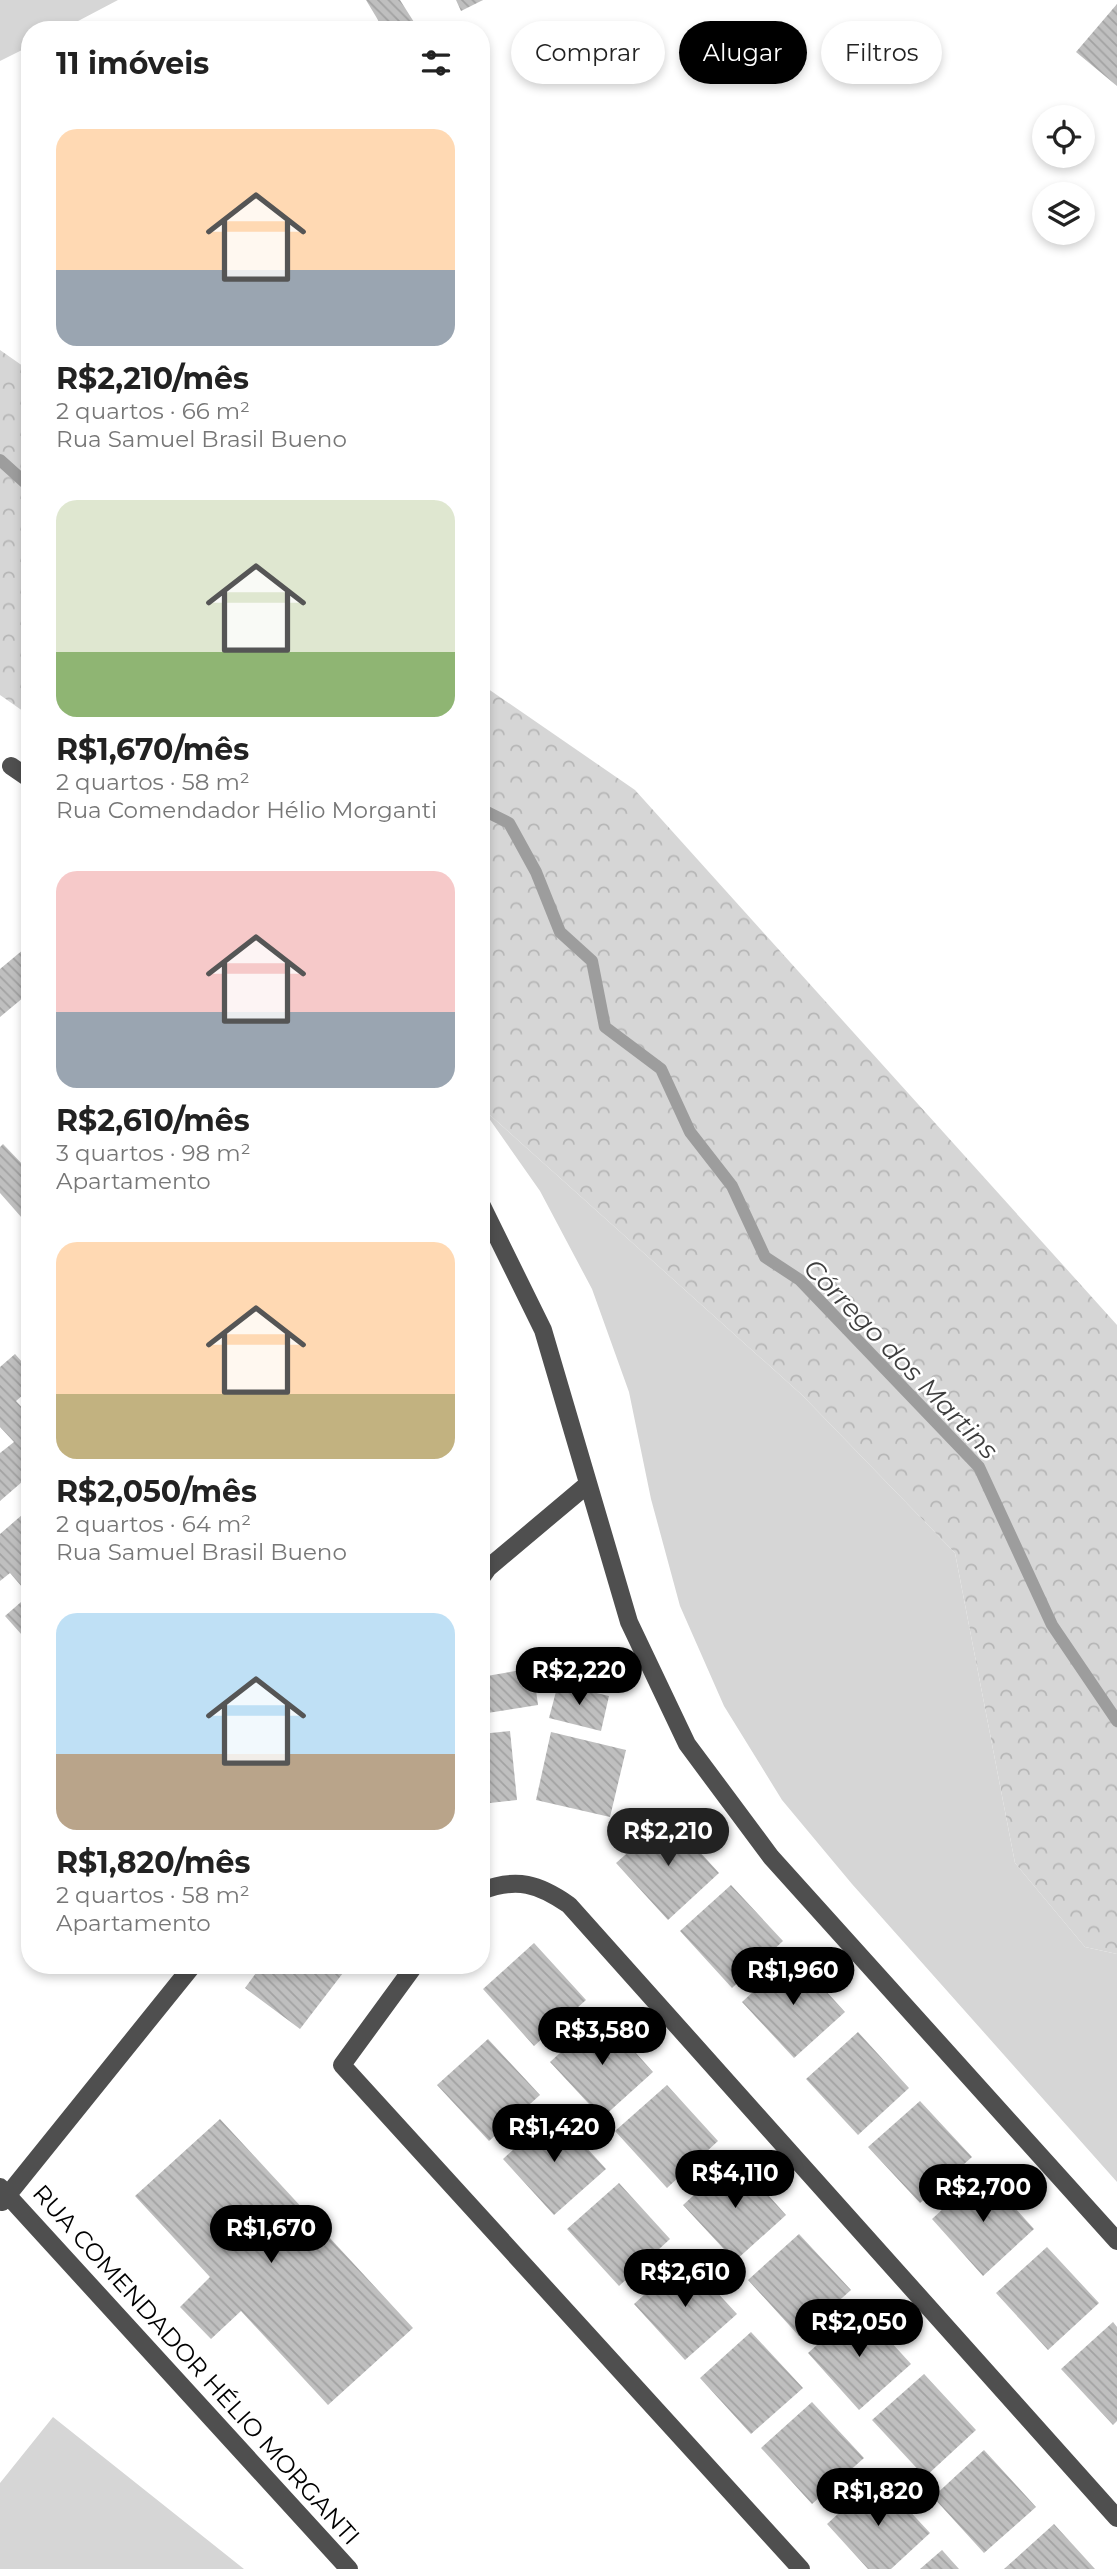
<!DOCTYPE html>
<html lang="pt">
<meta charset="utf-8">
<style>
:root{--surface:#fff;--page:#f6f6f6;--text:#222;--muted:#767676;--accent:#000}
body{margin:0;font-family:Montserrat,sans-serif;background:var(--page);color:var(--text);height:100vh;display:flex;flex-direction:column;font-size:26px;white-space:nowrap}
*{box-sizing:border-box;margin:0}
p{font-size:23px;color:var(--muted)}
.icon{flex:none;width:38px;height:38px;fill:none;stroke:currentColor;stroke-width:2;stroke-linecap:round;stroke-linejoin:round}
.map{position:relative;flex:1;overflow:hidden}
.side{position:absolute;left:21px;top:21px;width:469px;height:1953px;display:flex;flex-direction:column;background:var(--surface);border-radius:28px;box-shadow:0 4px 10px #0003}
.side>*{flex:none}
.top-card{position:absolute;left:511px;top:21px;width:500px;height:63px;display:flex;gap:14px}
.controls{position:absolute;left:1032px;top:105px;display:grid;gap:14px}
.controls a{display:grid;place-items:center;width:63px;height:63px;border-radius:50%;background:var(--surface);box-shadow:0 4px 10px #0003;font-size:35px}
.price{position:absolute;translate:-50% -60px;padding:0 16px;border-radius:24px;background:var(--accent);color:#fff;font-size:23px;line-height:46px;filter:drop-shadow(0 2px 4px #0008)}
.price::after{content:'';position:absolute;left:50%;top:42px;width:21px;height:16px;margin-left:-10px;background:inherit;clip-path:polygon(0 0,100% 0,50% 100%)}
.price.selected{background:#222;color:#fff}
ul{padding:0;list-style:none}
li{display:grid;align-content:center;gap:14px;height:371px;padding:0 35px}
li span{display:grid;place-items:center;height:217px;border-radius:21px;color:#555}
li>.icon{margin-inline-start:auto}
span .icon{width:126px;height:126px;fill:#fffc;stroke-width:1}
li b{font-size:30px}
h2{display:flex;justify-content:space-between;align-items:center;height:84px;padding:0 35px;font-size:30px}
.chip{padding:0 24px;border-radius:32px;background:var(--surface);box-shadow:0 4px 10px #0003;font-size:24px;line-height:63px}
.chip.selected{background:var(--accent);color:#fff}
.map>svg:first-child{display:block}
</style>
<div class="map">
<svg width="1117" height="2569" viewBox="0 0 1117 2569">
<defs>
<pattern id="forest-crowns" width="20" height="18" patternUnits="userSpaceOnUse" patternTransform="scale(1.75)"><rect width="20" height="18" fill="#d6d6d6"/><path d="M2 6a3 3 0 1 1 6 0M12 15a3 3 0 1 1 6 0" fill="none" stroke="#b6b6b6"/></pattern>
<pattern id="building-back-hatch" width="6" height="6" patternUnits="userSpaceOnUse" patternTransform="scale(1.75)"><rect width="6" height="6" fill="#bfbfbf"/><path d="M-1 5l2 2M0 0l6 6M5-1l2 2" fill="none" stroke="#a2a2a2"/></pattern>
</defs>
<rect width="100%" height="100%" fill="#fff"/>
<path fill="#d6d6d6" d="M0,0H118L61,30H30V46L0,61Z
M481,1107L802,1395L955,1553L1015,1863L1085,1947L1117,1954V2182L852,1884L782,1800L724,1706L680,1606L651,1499L629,1392L592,1289L540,1191Z
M53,2417L244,2569H245H0V2483Z"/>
<path fill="url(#forest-crowns)" d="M0,350L30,371V716L0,695Z
M481,684L635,790L1117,1325V1954L1085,1947L1015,1863L955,1553L802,1395L481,1107Z"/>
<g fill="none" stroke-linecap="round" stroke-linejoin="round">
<path stroke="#9d9d9d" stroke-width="12" d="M0,460L30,487
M481,809L509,823L536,872L560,932L592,961L605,1027L661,1069L690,1132L732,1186L765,1257L800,1280L979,1467L1052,1625L1117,1721"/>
</g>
<path fill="url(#building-back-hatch)" d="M366,0H400L419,30H384Z
M456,0H483L461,11Z
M1117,4V86L1076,52Z
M24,949L30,956V992L0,1017V969Z
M3,1144L25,1167L30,1163V1227L0,1193V1147Z
M15,1354L30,1371V1389L16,1401L30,1416V1475L0,1501V1453L14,1442L0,1427V1367Z
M30,1508V1644L5,1616L29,1595L10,1573L0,1581V1534Z
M533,1668L538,1705L481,1714V1677Z
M558,1684L609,1696L601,1731L549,1718Z
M510,1731L517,1800L481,1804V1734Z
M551,1732L626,1750L610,1817L536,1800Z
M668,1817L719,1873L668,1920L616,1863Z
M731,1885L783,1941L732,1988L680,1931Z
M534,1943L586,2000L534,2046L483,1989Z
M793,1955L845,2012L794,2058L742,2002Z
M262,1965H341L346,1969L300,2029L245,1988Z
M602,2015L653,2072L602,2118L550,2062Z
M858,2032L909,2088L858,2135L806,2079Z
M488,2039L540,2095L489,2141L437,2085Z
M667,2085L718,2141L667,2188L615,2131Z
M920,2101L972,2157L920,2203L868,2147Z
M554,2112L606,2169L554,2215L503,2159Z
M220,2119L413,2328L328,2405L241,2311L211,2339L180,2307L210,2277L135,2196Z
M735,2158L786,2215L735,2261L683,2205Z
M983,2172L1034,2229L983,2276L932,2219Z
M619,2183L670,2239L619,2286L567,2229Z
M799,2234L851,2290L799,2336L748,2280Z
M1047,2247L1099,2303L1048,2350L996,2293Z
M685,2258L737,2314L685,2360L634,2304Z
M859,2307L911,2364L859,2410L808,2353Z
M1113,2322L1117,2327V2421L1113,2425L1061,2369Z
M751,2332L803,2388L751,2434L700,2378Z
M924,2374L976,2430L925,2477L872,2420Z
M812,2402L864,2458L812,2504L761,2448Z
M984,2450L1036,2507L984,2553L933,2497Z
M878,2477L930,2533L891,2569H868L827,2524Z
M1054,2524L1095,2569H1004Z
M942,2550L959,2569H920Z"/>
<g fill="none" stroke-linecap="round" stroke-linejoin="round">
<path stroke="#4f4f4f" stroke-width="18" d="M11,766L30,779
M481,1204L543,1330L629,1622L687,1744L771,1857L1117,2241
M481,1578L488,1568L588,1484
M481,1891C517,1877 539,1884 569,1905L1117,2518
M415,1965L342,2065L801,2569
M0,2187L349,2569
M2,2202L193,1965"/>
</g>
<g text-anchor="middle" stroke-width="5" stroke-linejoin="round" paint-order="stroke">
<g font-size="24" fill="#000" stroke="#fff">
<text transform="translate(196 2365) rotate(48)" y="8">RUA COMENDADOR HÉLIO MORGANTI</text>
</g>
<g font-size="26" font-style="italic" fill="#3e3e3e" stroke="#fff">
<text transform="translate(901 1359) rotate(46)" y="9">Córrego dos Martins</text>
</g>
</g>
</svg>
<div class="controls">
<a><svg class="icon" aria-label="locate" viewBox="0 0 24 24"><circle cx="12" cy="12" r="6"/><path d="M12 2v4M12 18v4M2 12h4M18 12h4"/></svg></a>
<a><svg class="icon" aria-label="layers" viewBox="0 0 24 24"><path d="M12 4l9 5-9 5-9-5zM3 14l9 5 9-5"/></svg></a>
</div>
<b class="price" style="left:579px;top:1707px">R$2,220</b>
<b class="price selected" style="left:668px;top:1868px">R$2,210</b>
<b class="price" style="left:793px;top:2007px">R$1,960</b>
<b class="price" style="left:602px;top:2067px">R$3,580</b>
<b class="price" style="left:554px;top:2164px">R$1,420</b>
<b class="price" style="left:735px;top:2210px">R$4,110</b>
<b class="price" style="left:983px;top:2224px">R$2,700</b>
<b class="price" style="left:271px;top:2265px">R$1,670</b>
<b class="price" style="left:685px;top:2309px">R$2,610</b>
<b class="price" style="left:859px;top:2359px">R$2,050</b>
<b class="price" style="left:878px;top:2528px">R$1,820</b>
<div class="top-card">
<a class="chip">Comprar</a>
<a class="chip selected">Alugar</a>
<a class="chip">Filtros</a>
</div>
<section class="side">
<h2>11 imóveis<svg class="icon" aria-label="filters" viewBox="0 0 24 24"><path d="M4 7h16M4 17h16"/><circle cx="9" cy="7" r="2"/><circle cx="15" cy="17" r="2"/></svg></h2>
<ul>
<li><span style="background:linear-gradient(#ffd9b3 65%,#9aa5b1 0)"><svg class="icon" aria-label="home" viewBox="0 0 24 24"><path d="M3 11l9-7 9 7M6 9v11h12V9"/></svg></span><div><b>R$2,210/mês</b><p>2 quartos · 66 m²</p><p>Rua Samuel Brasil Bueno</p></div></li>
<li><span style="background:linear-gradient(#dfe7d0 70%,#8fb573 0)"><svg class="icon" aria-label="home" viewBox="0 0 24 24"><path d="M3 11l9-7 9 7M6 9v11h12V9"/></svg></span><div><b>R$1,670/mês</b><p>2 quartos · 58 m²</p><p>Rua Comendador Hélio Morganti</p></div></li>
<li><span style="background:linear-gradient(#f6c9c9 65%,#9aa5b1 0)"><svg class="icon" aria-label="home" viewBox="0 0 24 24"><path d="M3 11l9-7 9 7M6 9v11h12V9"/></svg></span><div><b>R$2,610/mês</b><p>3 quartos · 98 m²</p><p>Apartamento</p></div></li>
<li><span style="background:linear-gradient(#ffd9b3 70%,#c2b280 0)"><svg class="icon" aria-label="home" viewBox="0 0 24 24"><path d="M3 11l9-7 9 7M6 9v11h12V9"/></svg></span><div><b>R$2,050/mês</b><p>2 quartos · 64 m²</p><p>Rua Samuel Brasil Bueno</p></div></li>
<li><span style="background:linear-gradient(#bfe0f5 65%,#b9a48a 0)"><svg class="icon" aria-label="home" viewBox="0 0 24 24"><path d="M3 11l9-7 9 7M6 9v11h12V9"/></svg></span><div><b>R$1,820/mês</b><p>2 quartos · 58 m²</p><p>Apartamento</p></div></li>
</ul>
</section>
</div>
